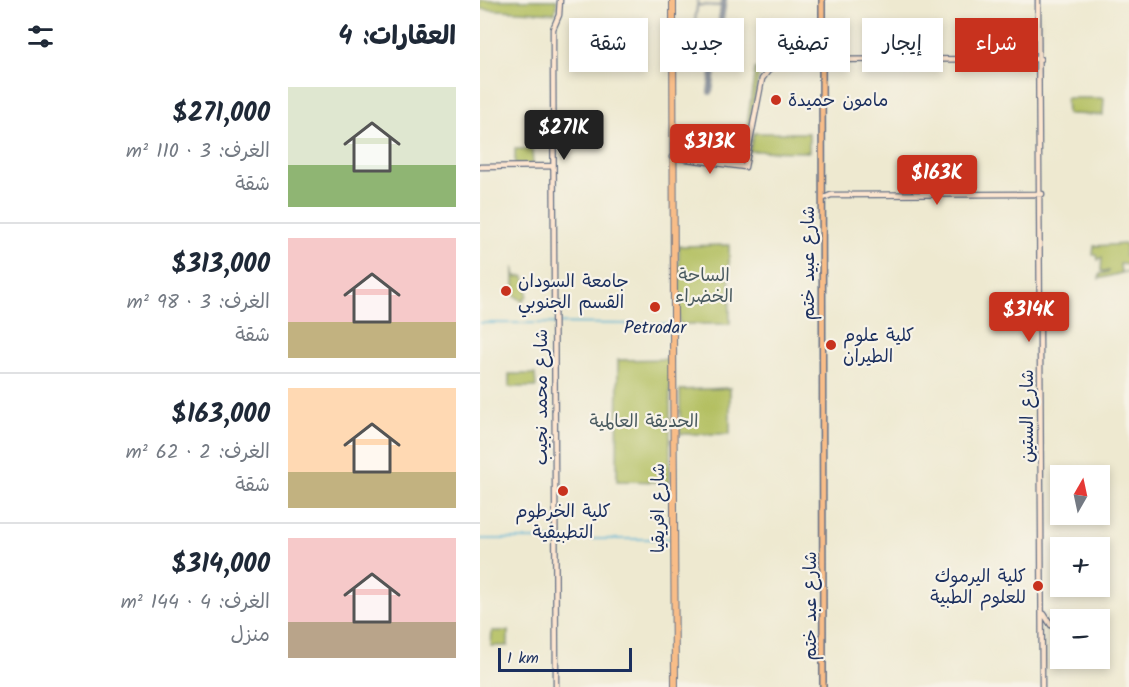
<!DOCTYPE html>
<html lang="ar">
<meta charset="utf-8">
<style>
:root{--surface:#fff;--page:#f2f2f3;--text:#1f2937;--muted:#747a83;--line:#e0e1e3;--accent:#c8321e}
body{margin:0;font-family:Kalam,"Playpen Sans Arabic",sans-serif;background:var(--page);color:var(--text);direction:rtl;height:100vh;display:flex;flex-direction:column;font-size:22px;white-space:nowrap}
*{box-sizing:border-box;margin:0}
p{font-size:20px;color:var(--muted)}
.icon{flex:none;width:33px;height:33px;fill:none;stroke:currentColor;stroke-width:2;stroke-linecap:round;stroke-linejoin:round}
.map{position:relative;flex:1;overflow:hidden;direction:ltr}
.details{display:flex;flex-direction:column;background:var(--surface);width:480px}
.details>*{flex:none}
.hud{position:absolute;left:18px;top:18px;width:540px;height:54px;direction:rtl;display:flex;gap:12px}
.needle{width:39px;rotate:9deg}
.fabs{position:absolute;left:570px;top:465px;display:grid;gap:12px}
.fabs a{display:grid;place-items:center;width:60px;height:60px;border-radius:0px;background:var(--surface);box-shadow:0 3px 9px #0003;font-size:30px}
.scale{position:absolute;left:18px;bottom:15px;width:134px;box-sizing:border-box;padding-left:6px;border:3px solid #1b2f5e;border-top:0;font-size:16px;line-height:21px;white-space:nowrap;color:#1b2f5e;-webkit-text-stroke:4px #f7f3e8;paint-order:stroke}
.price{position:absolute;translate:-50% -51px;padding:0 14px;border-radius:6px;background:var(--accent);color:#fff;font-size:20px;line-height:39px;filter:drop-shadow(0 2px 3px #0008)}
.price::after{content:'';position:absolute;left:50%;top:36px;width:18px;height:14px;margin-left:-9px;background:inherit;clip-path:polygon(0 0,100% 0,50% 100%)}
.price.current{background:#222;color:#fff}
ul{padding:0;list-style:none}
li{display:flex;align-items:center;gap:18px;height:150px;padding:0 24px}
li+li{border-top:2px solid var(--line)}
li span{display:grid;place-items:center;flex:none;width:168px;height:120px;border-radius:0px;color:#555}
li>.icon{margin-inline-start:auto}
span .icon{width:72px;height:72px;fill:#fffc;stroke-width:1}
li b{font-size:26px}
h2{display:flex;justify-content:space-between;align-items:center;height:72px;padding:0 24px;font-size:26px}
.pill{padding:0 21px;border-radius:0px;background:var(--surface);box-shadow:0 3px 9px #0003;font-size:21px;line-height:54px}
.pill.current{background:var(--accent);color:#fff}
main{display:flex;flex:1;min-height:0}
.map>svg:first-child{display:block}
</style>
<main>
<div class="map">
<svg width="649" height="687" viewBox="0 0 649 687">
<rect width="100%" height="100%" fill="#f7f3e8"/>
<filter id="ink" filterUnits="userSpaceOnUse"><feTurbulence type="fractalNoise" baseFrequency=".0167" numOctaves="2"/><feDisplacementMap in="SourceGraphic" scale="12" xChannelSelector="R" yChannelSelector="G"/><feConvolveMatrix kernelMatrix="1 2 1 2 8 2 1 2 1" color-interpolation-filters="sRGB"/></filter>
<filter id="wash" filterUnits="userSpaceOnUse"><feTurbulence type="fractalNoise" baseFrequency=".008" numOctaves="4" result="noise"/><feDisplacementMap in="SourceGraphic" scale="24" xChannelSelector="R" yChannelSelector="G"/><feGaussianBlur stdDeviation="1.35" result="paint"/><feColorMatrix in="noise" values="0 0 0 0 0 0 0 0 0 0 0 0 0 0 0 0 0 1.4 0 .05"/><feComposite in="paint" operator="in"/></filter>
<g filter="url(#wash)">
<rect width="100%" height="100%" fill="#eee9d0"/>
<path fill="#b3bf61" stroke="#677760" stroke-width="1.5" d="M0,0H77L75,13L0,9Z
M137,41H162V53L137,49Z
M304,55L279,73L265,155L262,160L275,69Z
M586,98H624L623,115L587,114Z
M274,133H329V152L269,151Z
M35,149H52L53,165H35Z
M646,244L645,256L649,258V265L640,264L641,273L649,271L619,279L620,274L630,271H621L622,257L618,260L617,255H613L614,246Z
M249,245L250,324H199V246Z
M34,267L36,277L43,276L47,282V296L42,301L34,295Z
M190,359V482L137,481L138,360Z
M29,374H55L56,387H29Z
M250,388V434H200V390Z
M12,631H28V646H11Z"/>
<g fill="none" stroke-linecap="round" stroke-linejoin="round">
<path stroke="#59b3d7" stroke-width="1.5" d="M0,323L186,324
M0,539H189"/>
<path stroke="#848c97" stroke-width="2" d="M218,0L215,21L237,49
M218,5L243,6"/>
<path stroke="#848c97" stroke-width="6" d="M230,92L244,0"/>
</g>
</g>
<g filter="url(#ink)">
<g fill="none" stroke-linecap="round" stroke-linejoin="round">
<g stroke="#657086" stroke-width="7">
<path id="secondary" d="M558,0L562,687
M195,152L260,163
M192,157L265,167L282,79L291,67L305,60L560,59
M0,167L73,166
M344,198L351,195L562,194
M564,614L571,625
M76,687L73,50V29L79,15L80,0"/>
</g>
<g stroke="#657086" stroke-width="8">
<path id="primary" d="M342,0L343,687"/>
</g>
<g stroke="#657086" stroke-width="8">
<path id="trunk" d="M193,0L194,325
M193,330L195,687"/>
</g>
<use href="#secondary" stroke="#fce5cf" stroke-width="4.5"/>
<use href="#primary" stroke="#f8bd88" stroke-width="5"/>
<use href="#trunk" stroke="#f8bd88" stroke-width="6"/>
</g>
</g>
<g fill="#c8321e" stroke="#f7f3e8" stroke-width="2">
<circle cx="296" cy="100" r="6"/>
<circle cx="26" cy="291" r="6"/>
<circle cx="175" cy="307" r="6"/>
<circle cx="351" cy="345" r="6"/>
<circle cx="83" cy="491" r="6"/>
<circle cx="558" cy="586" r="6"/>
</g>
<g text-anchor="middle" stroke-width="4.5" stroke-linejoin="round" paint-order="stroke">
<g font-size="18" fill="#1b2f5e" stroke="#f7f3e8" text-anchor="start">
<text x="308" y="106">مامون حميدة</text>
<text x="38" y="287">جامعة السودان<tspan x="38" dy="21">القسم الجنوبي</tspan></text>
<text x="175" y="333" text-anchor="middle">Petrodar</text>
<text x="363" y="341">كلية علوم<tspan x="363" dy="21">الطيران</tspan></text>
<text x="83" y="517" text-anchor="middle">كلية الخرطوم<tspan x="83" dy="21">التطبيقية</tspan></text>
<text x="546" y="582" text-anchor="end">كلية اليرموك<tspan x="546" dy="21">للعلوم الطبية</tspan></text>
</g>
<g font-size="18" fill="#1b2f5e" stroke="#f7f3e8">
<text transform="translate(328 263) rotate(-90)" y="6">شارع عبيد ختم</text>
<text transform="translate(61 397) rotate(-90)" y="6">شارع محمد نجيب</text>
<text transform="translate(547 416) rotate(-90)" y="6">شارع الستين</text>
<text transform="translate(178 508) rotate(-90)" y="6">شارع افريقيا</text>
<text transform="translate(330 606) rotate(-90)" y="6">شارع عبد ختم</text>
</g>
<g font-size="18" fill="#495a5f" stroke="#f7f3e8">
<text x="224" y="281">الساحة<tspan x="224" dy="21">الخضراء</tspan></text>
<text x="164" y="427">الحديقة العالمية</text>
</g>
</g>
</svg>
<div class="fabs">
<a><svg class="needle" viewBox="-14 -14 28 28"><path d="M0-13l5 13h-10z" fill="#e53935"/><path d="M0 13l5-13h-10z" fill="#747a83"/></svg></a>
<a>+</a>
<a>−</a>
</div>
<div class="scale">1 km</div>
<b class="price current" style="left:84px;top:161px">$271K</b>
<b class="price" style="left:230px;top:175px">$313K</b>
<b class="price" style="left:457px;top:206px">$163K</b>
<b class="price" style="left:549px;top:343px">$314K</b>
<div class="hud">
<a class="pill current">شراء</a>
<a class="pill">إيجار</a>
<a class="pill">تصفية</a>
<a class="pill">جديد</a>
<a class="pill">شقة</a>
</div>
</div>
<section class="details">
<h2>العقارات: 4<svg class="icon" aria-label="filters" viewBox="0 0 24 24"><path d="M4 7h16M4 17h16"/><circle cx="9" cy="7" r="2"/><circle cx="15" cy="17" r="2"/></svg></h2>
<ul>
<li><span style="background:linear-gradient(#dfe7d0 65%,#8fb573 0)"><svg class="icon" aria-label="home" viewBox="0 0 24 24"><path d="M3 11l9-7 9 7M6 9v11h12V9"/></svg></span><div><b>$271,000</b><p>الغرف: 3 · 110 m²</p><p>شقة</p></div></li>
<li><span style="background:linear-gradient(#f6c9c9 70%,#c2b280 0)"><svg class="icon" aria-label="home" viewBox="0 0 24 24"><path d="M3 11l9-7 9 7M6 9v11h12V9"/></svg></span><div><b>$313,000</b><p>الغرف: 3 · 98 m²</p><p>شقة</p></div></li>
<li><span style="background:linear-gradient(#ffd9b3 70%,#c2b280 0)"><svg class="icon" aria-label="home" viewBox="0 0 24 24"><path d="M3 11l9-7 9 7M6 9v11h12V9"/></svg></span><div><b>$163,000</b><p>الغرف: 2 · 62 m²</p><p>شقة</p></div></li>
<li><span style="background:linear-gradient(#f6c9c9 70%,#b9a48a 0)"><svg class="icon" aria-label="home" viewBox="0 0 24 24"><path d="M3 11l9-7 9 7M6 9v11h12V9"/></svg></span><div><b>$314,000</b><p>الغرف: 4 · 144 m²</p><p>منزل</p></div></li>
</ul>
</section>
</main>
